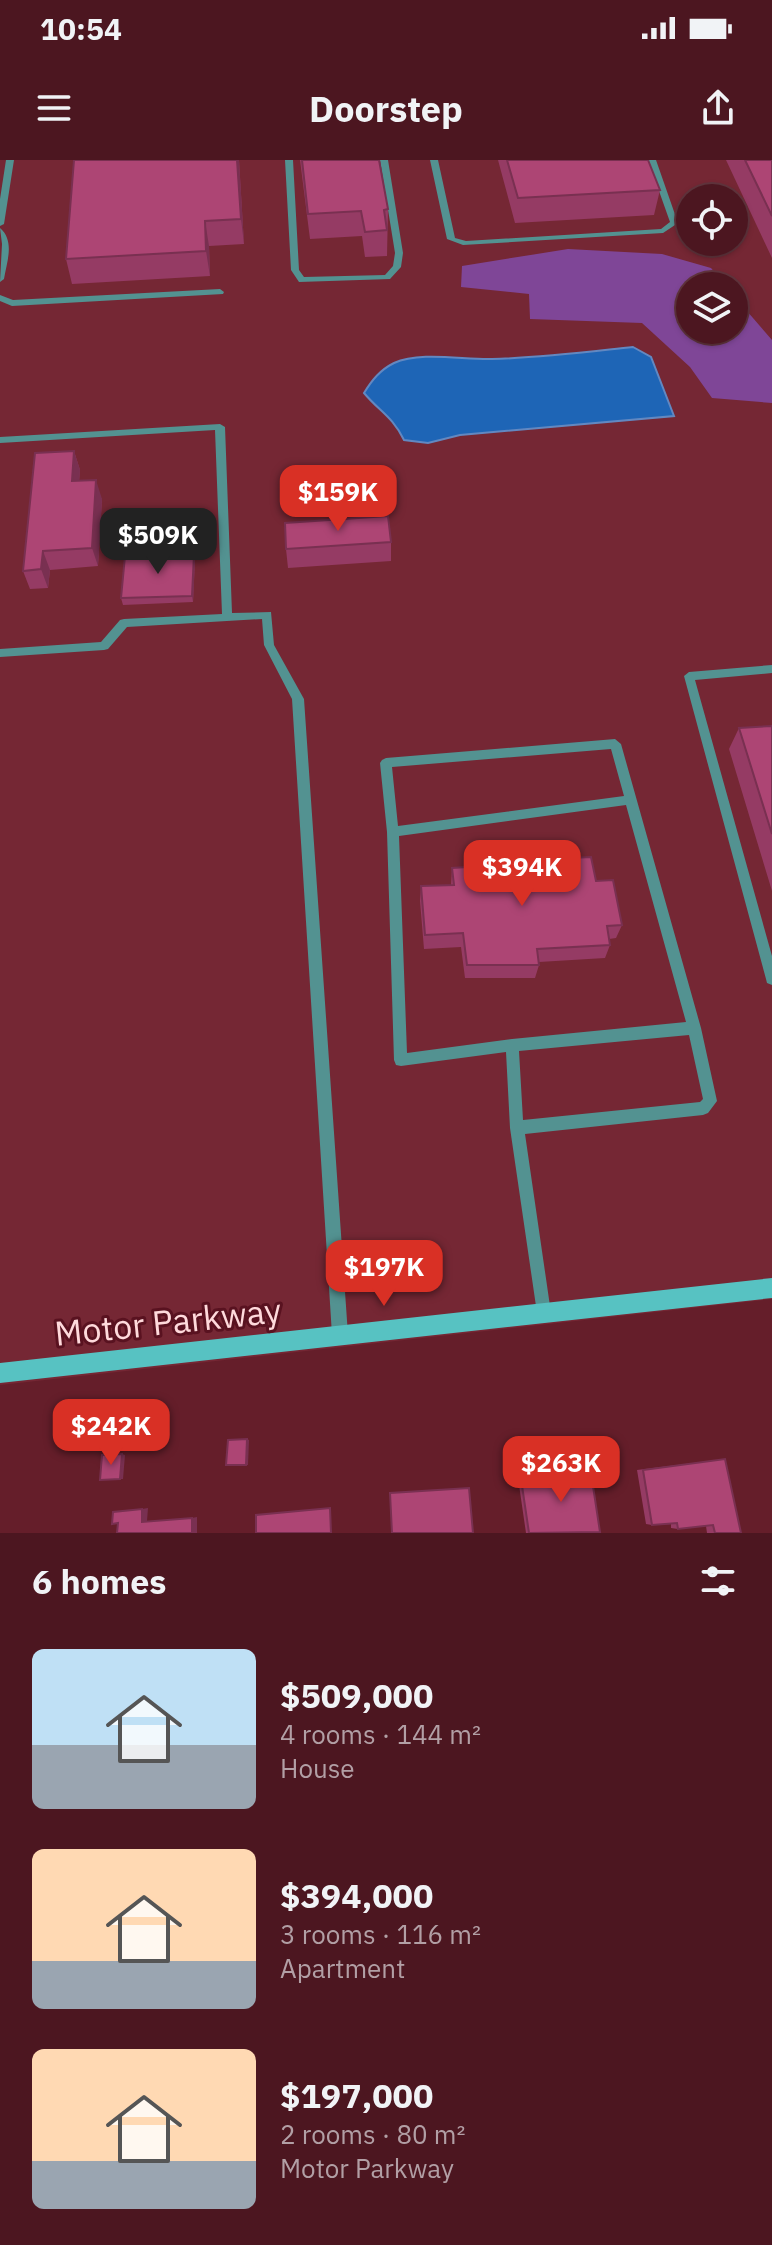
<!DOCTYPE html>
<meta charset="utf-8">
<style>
:root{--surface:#4c1620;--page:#56232d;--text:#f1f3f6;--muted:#b29fa5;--line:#63353e;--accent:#d93025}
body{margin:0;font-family:"IBM Plex Sans",sans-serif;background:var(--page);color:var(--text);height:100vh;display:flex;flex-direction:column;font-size:30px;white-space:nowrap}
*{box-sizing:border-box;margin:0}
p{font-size:26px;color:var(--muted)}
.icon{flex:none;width:44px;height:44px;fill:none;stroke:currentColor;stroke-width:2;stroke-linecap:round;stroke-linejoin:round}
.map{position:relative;height:1373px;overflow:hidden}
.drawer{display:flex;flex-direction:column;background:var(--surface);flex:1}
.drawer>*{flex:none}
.fabs{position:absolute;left:676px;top:24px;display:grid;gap:16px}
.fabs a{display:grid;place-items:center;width:72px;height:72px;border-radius:50%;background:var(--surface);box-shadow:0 2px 6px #0004,0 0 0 2px var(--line);font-size:40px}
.price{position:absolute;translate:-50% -68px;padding:0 18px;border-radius:16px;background:var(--accent);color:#fff;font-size:26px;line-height:52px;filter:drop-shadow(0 2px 4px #0008)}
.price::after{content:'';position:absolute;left:50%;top:48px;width:24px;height:18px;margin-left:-12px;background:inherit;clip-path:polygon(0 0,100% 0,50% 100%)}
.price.active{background:#222;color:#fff}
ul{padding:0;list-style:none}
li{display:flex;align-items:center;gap:24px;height:200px;padding:0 32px}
li span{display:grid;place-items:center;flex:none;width:224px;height:160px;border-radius:12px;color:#555}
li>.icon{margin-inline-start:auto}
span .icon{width:96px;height:96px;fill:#fffc;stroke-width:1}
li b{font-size:34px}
h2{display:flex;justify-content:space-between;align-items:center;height:96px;padding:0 32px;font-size:34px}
.status{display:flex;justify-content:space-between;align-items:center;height:56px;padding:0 40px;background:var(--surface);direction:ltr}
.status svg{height:22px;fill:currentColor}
header{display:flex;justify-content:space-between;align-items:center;height:104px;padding:0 32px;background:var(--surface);font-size:36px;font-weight:700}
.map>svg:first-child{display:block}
</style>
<div class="status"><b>10:54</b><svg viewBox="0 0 49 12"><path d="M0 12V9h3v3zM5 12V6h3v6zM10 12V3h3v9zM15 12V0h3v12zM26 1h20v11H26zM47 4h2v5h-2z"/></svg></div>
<header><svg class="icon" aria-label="menu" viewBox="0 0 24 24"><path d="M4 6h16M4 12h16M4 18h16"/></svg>Doorstep<svg class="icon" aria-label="share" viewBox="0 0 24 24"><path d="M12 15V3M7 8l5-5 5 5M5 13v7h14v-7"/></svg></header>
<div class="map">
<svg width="772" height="1373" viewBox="0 0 772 1373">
<rect width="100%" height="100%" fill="#651e2a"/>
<path fill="#752734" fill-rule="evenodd" d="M0,0H772V1139L0,1225ZM690,38H734V82H690ZM690,126H734V170H690Z"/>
<path fill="#7f4697" d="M568,89L662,94L711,108L726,126H690V170H734V136L772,180V243L712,238L690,207L642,163L530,159L529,134L461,127L462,106Z"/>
<path fill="#1e65b6" stroke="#6288c1" stroke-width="2" d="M633,187L651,197L674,256L460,275L428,283L404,280C392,256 380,252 364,233C372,220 380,210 394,203C420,191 464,200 492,199C539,198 586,192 633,187Z"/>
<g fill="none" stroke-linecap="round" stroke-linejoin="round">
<path fill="#539291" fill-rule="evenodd" d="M6,0H14L4,64L0,66V39Z
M285,0H293L299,110L304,117L385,115L393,106L395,93L380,0H388L403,93L401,107L390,119L299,122L291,110Z
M430,0H438L455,78L466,81L661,69L670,62L648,0H656L678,63L663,73L463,85L447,79Z
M0,68C15,81 7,101 4,119L0,122L2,84Z
M220,129L224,132L223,134L12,146L0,141V135L13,140Z
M220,264L225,267L232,453L271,452L274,485L304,539L348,1175L345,1180L340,1183L335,1180L332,1175L292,539L264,485L262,459L127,467L108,489L104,490L0,497V489L101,482L120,460L124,459L222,454L215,270L0,283V277Z
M772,505V513L695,520L772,796V825L767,823L766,819L684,516L689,512Z
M615,579L621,584L701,868L717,941L708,953L703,955L525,974L551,1153L549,1158L544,1160L539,1158L537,1153L510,968L506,892L401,906L396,905L394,900L387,672L380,603L382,600L386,598ZM611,589L624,636L398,666L392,607ZM626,645L686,862L512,879L407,893L399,676ZM689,875L703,939L700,942L523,960L519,891Z"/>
<path fill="#57c2c2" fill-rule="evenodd" d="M772,1118V1138L0,1223V1203Z"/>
</g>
<path fill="#953b64" d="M239,0L244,84L209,86L210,116L72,124L66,99Z
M300,0H379L388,49L387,96L365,97L362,76L310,79Z
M498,0H648L660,30L654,55L515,63Z
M726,0H772V98Z
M74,291L80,310L79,321L102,339L98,406L50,410L48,428L30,429L23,411Z
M391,382V401L288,408L286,389Z
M194,394L195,400L193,442L123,445L121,438Z
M772,566V731L729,589L739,568Z
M481,696L528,700L596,721L622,765L616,778L609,779L610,785L605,798L539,802V805L535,818H465L461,787L424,789L420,741L421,726L451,725L452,708L479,706Z
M725,1299L741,1373H707L706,1366L678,1369L671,1368V1364L652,1365L646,1364L637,1310Z
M591,1313L593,1373H526L518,1318Z"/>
<path fill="#793051" d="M237,0H239L244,84L241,59Z
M205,61L209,86L210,116L206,91Z
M74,291L80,310L78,340L72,321Z
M96,320L102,339L98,406L92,388Z
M43,391L50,410L48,428L41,409Z
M194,394L195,400L193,442L192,436Z
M247,1279L249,1280L248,1305H246Z
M122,1294L125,1295L123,1319H120Z
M148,1348L147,1361L142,1362V1349Z
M197,1357V1373H192V1358Z"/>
<path fill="#ad4574" stroke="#793051" stroke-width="2" d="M74,0H237L241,59L205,61L206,91L66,99Z
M302,0H379L388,49L384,50L387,70L365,72L361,51L308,54Z
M507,0H648L660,30L518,38Z
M745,0H772V56Z
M74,291L72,321L96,320L92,388L43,391L41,409L23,411L35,293Z
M388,356L391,382L286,389L285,363Z
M194,394L192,436L121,438L125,396Z
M772,566V674L739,568Z
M527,693L528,700L591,697L596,721L613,720L622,765L607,766L610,785L537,789L539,805H467L463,773L425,775L421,726L454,725L452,708L482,706L481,696Z
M247,1279L246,1305H226L228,1280Z
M122,1294L120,1319L100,1320L102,1295Z
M725,1299L741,1373H715L713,1365L678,1369L677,1363L652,1365L643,1310Z
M591,1313L600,1372L529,1373L521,1319Z
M469,1328L473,1373H392L390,1333Z
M330,1348L331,1373H256V1355Z
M142,1349V1362L192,1358V1373H117L118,1363L112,1364L113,1352Z"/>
<g text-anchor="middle" stroke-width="6" stroke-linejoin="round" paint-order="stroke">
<g font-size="34" fill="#ffdadc" stroke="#591220">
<text transform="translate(168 1162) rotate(-6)" y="12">Motor Parkway</text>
</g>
</g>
</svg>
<div class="fabs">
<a><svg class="icon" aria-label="locate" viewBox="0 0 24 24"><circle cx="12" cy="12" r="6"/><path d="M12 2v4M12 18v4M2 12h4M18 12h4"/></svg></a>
<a><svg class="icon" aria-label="layers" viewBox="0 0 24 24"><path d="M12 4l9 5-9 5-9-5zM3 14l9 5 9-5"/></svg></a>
</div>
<b class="price" style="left:338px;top:373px">$159K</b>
<b class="price active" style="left:158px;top:416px">$509K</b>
<b class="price" style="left:522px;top:748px">$394K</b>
<b class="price" style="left:384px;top:1148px">$197K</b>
<b class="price" style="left:111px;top:1307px">$242K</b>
<b class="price" style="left:561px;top:1344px">$263K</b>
</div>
<section class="drawer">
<h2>6 homes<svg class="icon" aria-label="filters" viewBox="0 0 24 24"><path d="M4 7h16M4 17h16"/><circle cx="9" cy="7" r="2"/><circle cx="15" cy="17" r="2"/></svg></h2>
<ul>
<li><span style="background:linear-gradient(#bfe0f5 60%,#9aa5b1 0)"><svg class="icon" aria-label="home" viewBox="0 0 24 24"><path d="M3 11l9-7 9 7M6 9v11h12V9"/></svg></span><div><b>$509,000</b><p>4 rooms · 144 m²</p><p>House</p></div></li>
<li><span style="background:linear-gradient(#ffd9b3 70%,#9aa5b1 0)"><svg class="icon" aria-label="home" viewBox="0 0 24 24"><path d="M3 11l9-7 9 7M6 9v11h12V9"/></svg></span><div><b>$394,000</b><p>3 rooms · 116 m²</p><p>Apartment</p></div></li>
<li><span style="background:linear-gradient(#ffd9b3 70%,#9aa5b1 0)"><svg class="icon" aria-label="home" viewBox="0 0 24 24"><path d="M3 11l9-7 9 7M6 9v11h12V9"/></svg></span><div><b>$197,000</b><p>2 rooms · 80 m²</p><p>Motor Parkway</p></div></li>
</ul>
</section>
